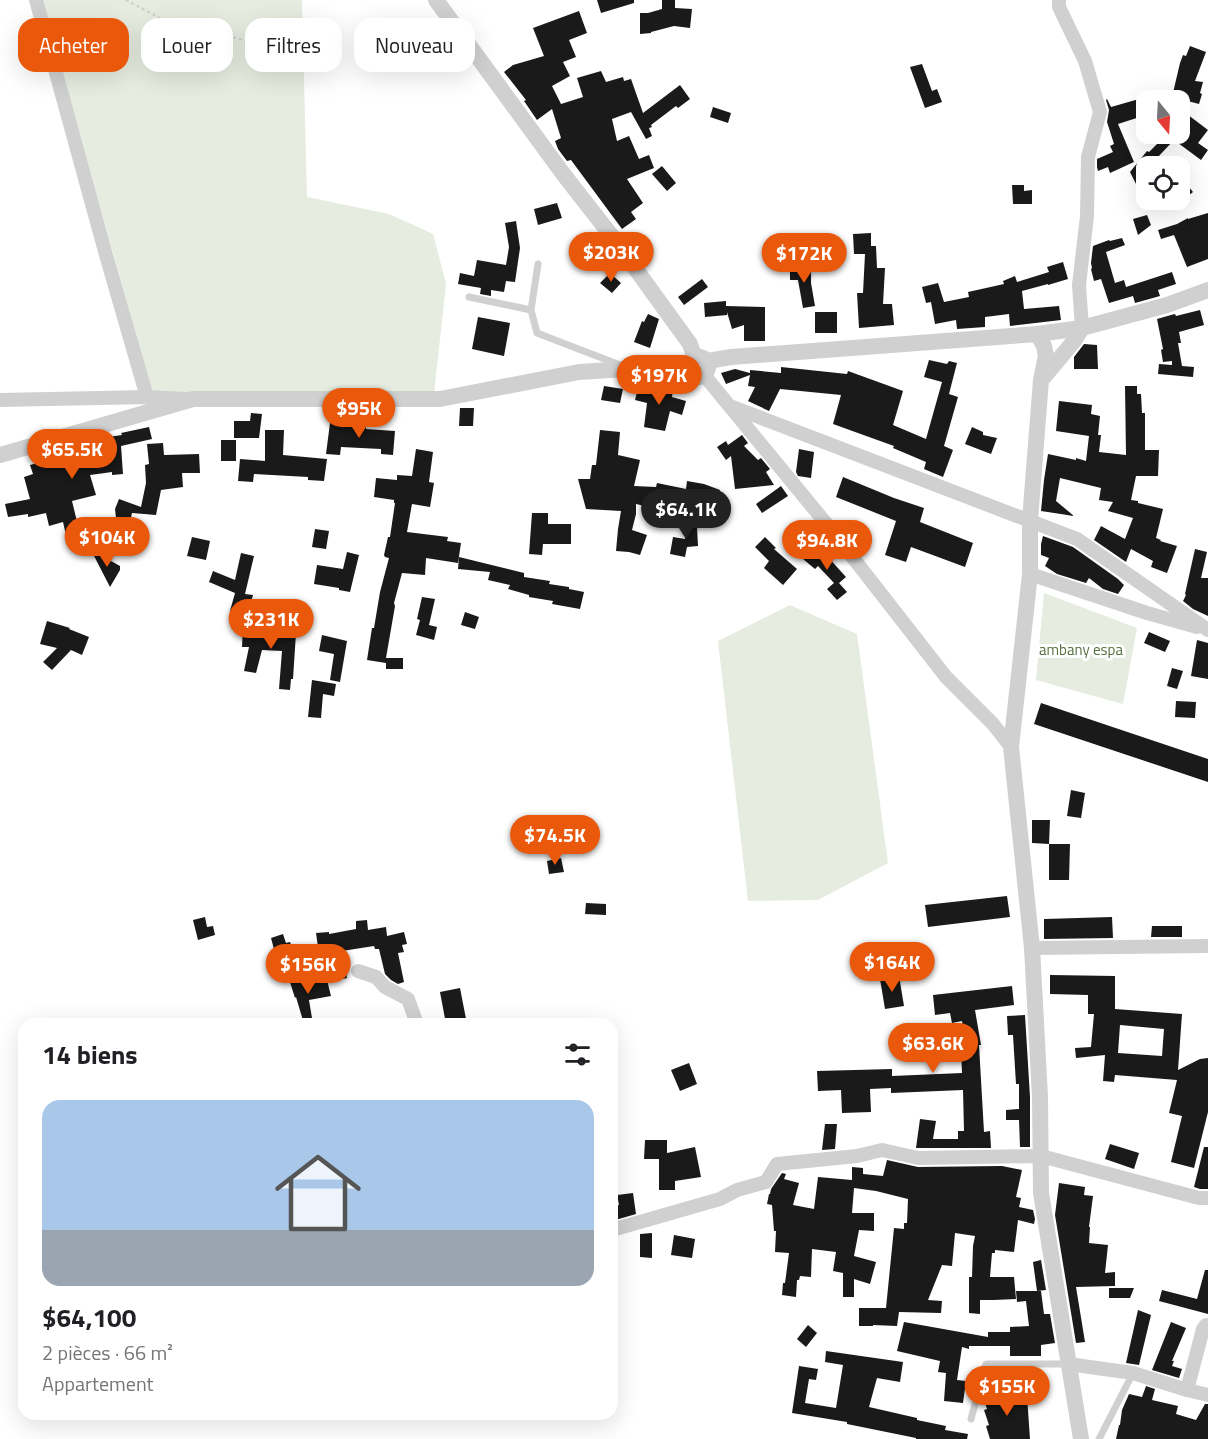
<!DOCTYPE html>
<html lang="fr">
<meta charset="utf-8">
<style>
:root{--surface:#fff;--page:#f2f2f2;--text:#202124;--muted:#757577;--line:#e0e0e0;--accent:#ea580c}
body{margin:0;font-family:"Titillium Web",sans-serif;background:var(--page);color:var(--text);height:100vh;display:flex;flex-direction:column;font-size:22px;white-space:nowrap}
*{box-sizing:border-box;margin:0}
p{font-size:20px;color:var(--muted)}
.icon{flex:none;width:33px;height:33px;fill:none;stroke:currentColor;stroke-width:2;stroke-linecap:round;stroke-linejoin:round}
.map{position:relative;flex:1;overflow:hidden}
.drawer{position:absolute;left:18px;top:1018px;width:600px;height:402px;display:flex;flex-direction:column;background:var(--surface);border-radius:18px;box-shadow:0 6px 24px #0002}
.drawer>*{flex:none}
.guide{position:absolute;left:18px;top:18px;width:600px;height:54px;display:flex;gap:12px}
.needle{width:39px;rotate:162deg}
.buttons{position:absolute;left:1136px;top:90px;display:grid;gap:12px}
.buttons a{display:grid;place-items:center;width:54px;height:54px;border-radius:12px;background:var(--surface);box-shadow:0 6px 24px #0002;font-size:30px}
.price{position:absolute;translate:-50% -51px;padding:0 14px;border-radius:21px;background:var(--accent);color:#fff;font-size:20px;line-height:39px;filter:drop-shadow(0 2px 3px #0008)}
.price::after{content:'';position:absolute;left:50%;top:36px;width:18px;height:14px;margin-left:-9px;background:inherit;clip-path:polygon(0 0,100% 0,50% 100%)}
.price.current{background:#222;color:#fff}
ul{padding:0;list-style:none}
li{display:grid;align-content:center;gap:12px;height:318px;padding:0 24px}
li+li{border-top:2px solid var(--line)}
li span{display:grid;place-items:center;height:186px;border-radius:18px;color:#555}
li>.icon{margin-inline-start:auto}
span .icon{width:108px;height:108px;fill:#fffc;stroke-width:1}
li b{font-size:26px}
h2{display:flex;justify-content:space-between;align-items:center;height:72px;padding:0 24px;font-size:26px}
.chip{padding:0 21px;border-radius:18px;background:var(--surface);box-shadow:0 6px 24px #0002;font-size:21px;line-height:54px}
.chip.current{background:var(--accent);color:#fff}
.map>svg:first-child{display:block}
</style>
<div class="map">
<svg width="1208" height="1439" viewBox="0 0 1208 1439">
<rect width="100%" height="100%" fill="#fff"/>
<path fill="#e6ecdf" d="M42,0H302L307,197L389,214L433,234L446,284L434,394H180L152,391Z
M1044,593L1137,628L1123,704L1036,680Z
M790,605L857,634L888,863L818,900L748,901L718,641Z"/>
<path fill="#1a1a1a" fill-rule="evenodd" d="M597,0H634V3L601,13Z
M662,0H675V8L692,9L690,28L674,26L651,32V33L640,34V13H648L662,9Z
M579,11L587,33L569,40L576,57L563,62L570,76L552,86L561,104L583,97L577,78L601,71L606,82L623,77L624,81L631,79L643,113L680,85L690,99L678,108L676,106L651,125L652,127L649,128L652,136L646,139L631,112L612,119L617,141L629,136L639,159L649,155L654,168L627,179L643,203L631,212L636,219L622,229L571,160L567,161L558,149L555,141L561,138L552,109L537,120L524,101L526,100L504,72L513,65L544,56L533,28Z
M1190,46L1206,52L1195,81L1203,82L1200,93L1202,94L1199,104L1172,97L1180,63L1183,55L1186,56Z
M922,64L932,91L937,89L942,102L925,108L910,67Z
M1146,97V115L1118,124L1134,162L1110,173L1108,167L1098,171L1097,167V159L1113,152L1110,146L1114,144L1107,122L1109,110L1106,100L1107,99L1111,107Z
M713,107L731,113L728,123L710,117Z
M1179,108L1208,130L1198,143L1208,150L1201,160L1174,140L1157,158L1159,159L1153,166H1146V179L1136,184L1130,172L1147,151L1149,152L1160,141L1165,134H1164H1179Z
M662,166L676,183L667,191L652,174Z
M1179,175L1193,192L1179,203Z
M1012,185H1024V191L1032,190V204H1013Z
M557,203L562,218L538,225L534,209Z
M1208,213V259L1187,267L1174,235L1161,239L1158,230L1177,224L1188,218V219Z
M1147,215L1151,225L1138,235L1133,219Z
M516,221L520,248L515,282L506,281L504,292L491,290V296L480,294L481,288L458,284L460,273L474,276L477,260L506,265L509,247L505,223Z
M871,233V246H876L877,268H885L883,304H892L894,325L859,328L857,293H863L865,254H854L853,234Z
M1122,238L1125,245L1106,252L1115,283L1124,280L1126,287L1172,272L1176,284L1158,290L1160,296L1135,303L1133,296L1109,303L1101,279L1094,281L1091,269L1092,268L1091,263L1093,246L1109,240L1110,241Z
M596,246L609,260L599,269L586,255Z
M1063,262L1068,279L1048,285V284L1022,291L1024,309L1059,306L1061,320L1010,326L1009,314L985,317V327L957,329L956,320L935,324L931,302L926,303L922,287L938,283L944,302L969,297L968,292L1004,284L1003,281L1015,276L1017,282L1049,272L1047,267Z
M811,266V283L815,306L803,308L798,280H790V267Z
M610,273L621,283L612,293L600,283Z
M702,279L708,287L684,305L678,297Z
M726,301V306L765,307V341H744V325L732,329L727,312V315L705,317L704,303Z
M1200,310L1204,325L1179,332L1181,343H1178L1182,366L1194,367L1193,377L1158,374L1159,364L1172,365V361L1163,362L1161,350L1163,349L1157,319L1171,315L1175,314L1176,316Z
M815,312H837V333H815Z
M648,314L659,319L650,348L634,342L642,321L644,322Z
M478,317L510,323L504,356L472,349Z
M1084,344L1097,345L1098,369H1074V357Z
M929,360L947,364L949,361L957,363L949,394L958,397L944,446L953,450L943,477L924,469L926,462L893,448L894,446L833,424L841,395L780,389L769,411L748,401L755,387L748,386L750,375L726,384L721,373L735,369L750,373V370L781,373V367L847,374L848,371L903,391L893,425L926,439L942,382L924,377Z
M639,384L673,390L672,397L686,401L682,415L670,411L665,431L644,427L647,403L635,400Z
M604,386L623,389L620,403L601,400Z
M1125,386H1137V394H1141L1142,413H1145V450H1159L1158,476H1136L1131,500L1138,501V503L1163,509L1156,538L1161,540L1160,541L1177,546L1167,573L1151,567L1153,561L1131,549L1126,562L1094,540L1101,526L1125,539L1133,518L1108,511L1113,502L1099,500L1101,488L1060,478L1056,501L1074,516L1041,511L1044,480L1048,454L1076,460V458L1086,461L1089,436L1056,431L1059,401L1092,405L1091,414L1100,416L1098,435H1101L1099,452L1126,455Z
M460,408H474L473,426H459Z
M251,413L262,414L259,438H234V421H250Z
M330,423L366,425V429L395,431L393,455L381,454V449L341,447L340,455L326,454Z
M149,427L152,439L121,446L123,474L112,475V472L90,475L96,495L72,501L81,538L66,535L63,522L49,526L46,513L28,517V514L8,517L5,504L30,499L24,477L33,474L30,465L41,462L42,465L62,459L59,449L72,445L73,448L109,442L108,437L122,435L121,433Z
M972,427L983,432V435L997,438L991,454L965,444Z
M265,430H284L283,455L327,459L324,481L308,480V477L254,474L253,482L238,481L240,459L265,461Z
M600,430L620,432L618,455L640,460L634,486L656,487L657,483L686,489L687,481L704,484L720,490L715,503L707,500L705,504L666,497L663,510L636,504V514L632,530L647,535L640,555L629,552L616,551L618,529L621,511L586,509L578,479H590L592,465H596Z
M742,435L748,443L744,446L758,460L761,458L770,469L766,472L774,485L735,489L731,456L726,460L717,447L726,441L728,445Z
M221,440H236V461H221Z
M163,443L164,455L199,454L200,473H182L183,487L161,490L156,515L132,513L130,523L116,518L115,509L119,499L141,507L146,483L145,465L149,464L147,444Z
M416,449L433,452L429,482L434,483L430,507L412,504L407,532L448,537L447,541L461,543L458,563L426,558L425,575L402,573L394,603L395,606L386,658H403V669H386V658V663L367,660L372,628H374L380,592L389,558L385,557L384,555L388,537H390L395,503H394V500L374,497L376,478L397,480V475L412,476Z
M799,449L814,452L811,478L798,476L796,472Z
M843,477L894,498L924,508L920,522L973,543L965,567L911,547L906,562L885,555L896,521L836,497Z
M781,486L788,496L762,513L756,504Z
M696,508L698,546L687,547L685,557L670,554L673,537L685,539Z
M532,513H548V524H571V544H543L542,555L529,554Z
M102,517L109,541L102,543L87,540Z
M135,522L145,525L138,552L128,550Z
M315,529L329,531L326,549L312,547Z
M1043,536L1073,547L1118,579L1124,585L1118,594L1103,589L1089,578L1086,583L1057,574L1045,566L1049,558L1041,555V544Z
M192,537L210,541L206,560L187,556Z
M765,537L776,548L774,549L797,569L783,585L764,568L769,561L755,547Z
M817,545L846,577L839,583L847,592L837,600L827,589L834,583L818,566L815,569L803,559Z
M1195,549L1207,552L1201,578H1208V616L1193,609L1183,601L1186,595L1185,594Z
M91,550L120,566V570L110,587Z
M347,552L359,555L350,592L339,590V588L314,584L317,565L343,569Z
M241,553L254,556L245,594L253,595L247,616L230,611L235,593L209,582L213,571L235,580Z
M459,557L524,573V577L550,581L549,584L569,587V589L584,592L580,609L552,604L553,601L529,597V595L508,589L510,585L488,580L490,572L458,569Z
M422,597L435,599L429,625L437,627L434,640L416,635L420,620L417,619Z
M465,612L479,617L475,629L461,625Z
M47,621L70,628L69,629L89,637L82,655L71,650L52,670L43,662L57,648L40,644Z
M243,626L293,629L292,633H296L293,679H291L290,690L279,689L282,651L262,650L256,673L244,671L249,647H242Z
M1149,632L1170,641L1165,652L1144,643Z
M322,635L347,641L340,682L330,680L334,654L319,651Z
M1197,640L1208,643V679L1191,676Z
M1172,668L1183,671L1177,689L1167,686Z
M312,680L336,684L334,696L323,694L321,718L308,717Z
M1176,701L1196,702L1195,718L1175,717Z
M1041,703L1208,759V782L1034,724Z
M1071,790L1085,793L1081,818L1067,816Z
M1032,820H1050L1049,844L1032,843Z
M1049,844H1070L1069,880H1049Z
M561,858L564,872L549,874L547,861Z
M1007,896L1010,917L928,927L925,905Z
M586,903L606,904V915L585,914Z
M205,917L207,927L213,926L215,935L198,940L193,920Z
M1112,917L1113,938L1044,939V919Z
M367,920L368,930L386,927L387,936L404,932L407,944L402,945L404,952L398,953L404,982L398,984L391,980L385,974L379,949H375L374,946L342,951L347,978L333,981L328,953L319,954L316,933L329,932V934L356,929V921Z
M1152,926H1182V937H1151Z
M283,934L286,943L290,942L295,955L283,959L281,951L275,953L271,938Z
M305,975L308,984L327,980L331,996L309,1000L313,1024H304L296,997L295,998L289,979Z
M1050,975L1115,976V1009L1182,1014L1178,1070L1200,1059L1208,1058V1112L1194,1168L1171,1162L1182,1116L1169,1113L1177,1080L1115,1075L1114,1082L1103,1081L1105,1055L1076,1058L1075,1048L1091,1047L1094,1014H1088V995L1050,994ZM1120,1025L1164,1029L1162,1056L1118,1053Z
M899,976L904,1006L885,1009L880,979Z
M1012,986L1014,1005L975,1010L981,1045H979L984,1132L990,1131L991,1148H916L920,1119L936,1121L933,1139H958V1131H964L963,1090L891,1093V1088L870,1089L871,1112L842,1113L841,1090L818,1091L817,1071L892,1069V1076L962,1073L961,1051H966L962,1021L952,1023L950,1013L935,1015L933,995Z
M460,988L467,1024H446L440,992Z
M1025,1015L1030,1097V1147H1020L1019,1120H1006V1110L1019,1109V1084H1016L1013,1035H1008L1007,1016Z
M689,1063L697,1084L680,1091L671,1070Z
M825,1124H837L835,1149L822,1150Z
M645,1140H667V1153L695,1147L701,1177L675,1181V1190H659V1159H644Z
M1110,1144L1139,1153L1134,1169L1105,1159Z
M1204,1147H1208V1189H1200L1194,1187Z
M887,1160L918,1167L1002,1166L1022,1170L1016,1197L1021,1198L1019,1207L1033,1210L1035,1219L1034,1224L1018,1220L1014,1252L995,1250V1253H992L990,1277H1014L1016,1299L994,1300H980V1314L969,1313V1277H972L973,1246L975,1236L955,1233L952,1266L942,1265L928,1300L942,1301L941,1313L899,1312L897,1326L873,1325V1326H859V1308H886L894,1228L904,1229V1223H907L908,1199L876,1191L854,1188L852,1213H874V1231L859,1230L854,1256L876,1262L870,1284L854,1279V1297H843V1273L833,1271L836,1252L812,1249L811,1277L800,1276L799,1280H797L796,1297L782,1295L783,1283H785L789,1253L775,1252L776,1231H774L772,1205L767,1204L769,1194H770L771,1189L782,1173L786,1174L784,1179L799,1183L793,1205L814,1209L818,1177L852,1180V1167L863,1168V1174L883,1176Z
M1059,1183L1085,1187L1084,1195L1093,1196L1089,1227H1090L1089,1243L1108,1245L1105,1273L1115,1272V1286L1076,1287L1085,1342L1076,1343L1055,1215Z
M633,1193L636,1214L612,1221V1206L619,1205L617,1195Z
M652,1233V1258L640,1257V1234Z
M674,1235L695,1239L692,1258L671,1255Z
M1041,1260L1046,1290L1037,1291H1041L1044,1314H1050L1055,1343L1041,1345V1356H1010V1346H969V1349L962,1347L957,1380L966,1381L963,1403L944,1401L946,1373L938,1372L940,1361L897,1351L904,1322L988,1337V1332H1010V1327L1029,1326L1026,1301L1017,1302L1016,1291H1037L1033,1262Z
M1205,1270H1208V1314L1159,1301L1162,1290L1197,1299Z
M1109,1288H1134L1130,1298H1109Z
M1138,1310L1151,1315L1139,1365L1126,1363Z
M1171,1322L1186,1328L1172,1361H1174L1172,1366L1182,1369L1179,1378L1152,1370Z
M808,1325L817,1333L806,1347L797,1339Z
M826,1351L903,1362L900,1382L877,1378L869,1407L917,1418V1420L946,1426L945,1430L968,1434L967,1439H916V1438L847,1424V1422L792,1413L799,1366L818,1369L816,1380L809,1379L805,1403L836,1408L843,1365L825,1362Z
M1146,1386L1155,1389L1152,1400L1178,1406L1176,1414L1196,1420L1205,1404H1208V1439H1116L1119,1425H1120L1122,1410L1129,1394L1142,1397Z
M998,1391L1000,1398L1027,1396L1030,1439H990L986,1426L989,1425L984,1410L987,1409L983,1397V1395Z"/>
<g fill="none" stroke-linecap="round" stroke-linejoin="round">
<path stroke="#cdcdcd" stroke-width="2" stroke-dasharray="3 3" stroke-linecap="butt" d="M126,0L160,18L281,50"/>
<path stroke="#d0d0d0" stroke-width="7" d="M469,297L531,310L537,333L620,365
M531,310L538,264
M971,1419L986,1364H1068
M1099,1439L1133,1373"/>
<path stroke="#d0d0d0" stroke-width="14" d="M36,0L106,255L147,397
M1059,0V7L1085,61L1100,112L1088,157L1087,216L1079,285L1082,328
M704,375L829,527L946,677L993,724L1011,747
M0,400L147,397L185,399
M730,406L1077,539L1208,630
M1030,574L1147,613L1197,627
M1032,948L1208,946
M358,971L376,977L385,987L408,999L417,1024
M612,1230L720,1199L737,1190L766,1182L777,1164L857,1156L882,1150L918,1158L1041,1156L1199,1198H1208
M1068,1364L1133,1373L1187,1390L1208,1395
M1187,1390L1203,1329L1206,1325H1208"/>
<path stroke="#d0d0d0" stroke-width="16" d="M436,0L564,175L614,239L690,344L694,356
M1037,334L1044,346L1046,356L1041,380L1030,520V574L1011,747L1032,948L1040,1097L1041,1193L1081,1439
M694,356C700,356 703,357 708,361L731,357L1037,334L1082,328L1167,305L1208,290
M687,365C688,374 692,377 700,377C707,374 709,369 708,361
M1044,377L1074,341L1082,328
M0,455L193,399H440L579,372L687,365"/>
</g>
<g text-anchor="middle" stroke-width="6" stroke-linejoin="round" paint-order="stroke">
<g font-size="15" fill="#56703f" stroke="#fff">
<text x="1081" y="655">ambany espa</text>
</g>
</g>
</svg>
<div class="buttons">
<a><svg class="needle" viewBox="-14 -14 28 28"><path d="M0-13l5 13h-10z" fill="#e53935"/><path d="M0 13l5-13h-10z" fill="#757577"/></svg></a>
<a><svg class="icon" aria-label="locate" viewBox="0 0 24 24"><circle cx="12" cy="12" r="6"/><path d="M12 2v4M12 18v4M2 12h4M18 12h4"/></svg></a>
</div>
<b class="price" style="left:611px;top:283px">$203K</b>
<b class="price" style="left:804px;top:284px">$172K</b>
<b class="price" style="left:659px;top:406px">$197K</b>
<b class="price" style="left:359px;top:439px">$95K</b>
<b class="price" style="left:72px;top:480px">$65.5K</b>
<b class="price current" style="left:686px;top:540px">$64.1K</b>
<b class="price" style="left:107px;top:568px">$104K</b>
<b class="price" style="left:827px;top:571px">$94.8K</b>
<b class="price" style="left:271px;top:650px">$231K</b>
<b class="price" style="left:555px;top:866px">$74.5K</b>
<b class="price" style="left:892px;top:993px">$164K</b>
<b class="price" style="left:308px;top:995px">$156K</b>
<b class="price" style="left:933px;top:1074px">$63.6K</b>
<b class="price" style="left:1007px;top:1417px">$155K</b>
<div class="guide">
<a class="chip current">Acheter</a>
<a class="chip">Louer</a>
<a class="chip">Filtres</a>
<a class="chip">Nouveau</a>
</div>
<section class="drawer">
<h2>14 biens<svg class="icon" aria-label="filters" viewBox="0 0 24 24"><path d="M4 7h16M4 17h16"/><circle cx="9" cy="7" r="2"/><circle cx="15" cy="17" r="2"/></svg></h2>
<ul>
<li><span style="background:linear-gradient(#a9c7e8 70%,#9aa5b1 0)"><svg class="icon" aria-label="home" viewBox="0 0 24 24"><path d="M3 11l9-7 9 7M6 9v11h12V9"/></svg></span><div><b>$64,100</b><p>2 pièces · 66 m²</p><p>Appartement</p></div></li>
</ul>
</section>
</div>
